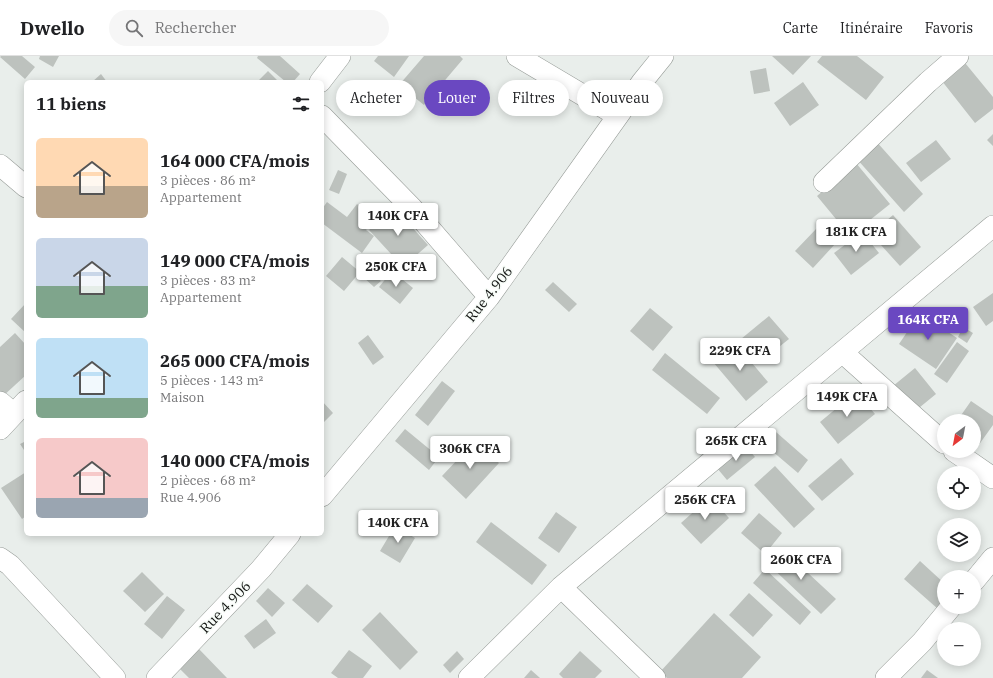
<!DOCTYPE html>
<html lang="fr">
<meta charset="utf-8">
<style>
:root{--surface:#fff;--page:#f6f6f6;--text:#202124;--muted:#757577;--line:#e0e0e0;--accent:#6a48c1}
body{margin:0;font-family:"IBM Plex Serif",serif;background:var(--page);color:var(--text);height:100vh;display:flex;flex-direction:column;font-size:15px;white-space:nowrap}
*{box-sizing:border-box;margin:0}
p{font-size:13px;color:var(--muted)}
.icon{flex:none;width:22px;height:22px;fill:none;stroke:currentColor;stroke-width:2;stroke-linecap:round;stroke-linejoin:round}
.map{position:relative;flex:1;overflow:hidden}
.sheet{position:absolute;left:24px;top:24px;width:300px;height:456px;display:flex;flex-direction:column;background:var(--surface);border-radius:6px;box-shadow:0 2px 10px #0003}
.sheet>*{flex:none}
.hud{position:absolute;left:336px;top:24px;width:380px;height:36px;display:flex;gap:8px}
.needle{width:26px;rotate:212deg}
.buttons{position:absolute;left:937px;top:358px;display:grid;gap:8px}
.buttons a{display:grid;place-items:center;width:44px;height:44px;border-radius:50%;background:var(--surface);box-shadow:0 2px 10px #0003;font-size:20px}
.price{position:absolute;translate:-50% -34px;padding:0 9px;border-radius:4px;background:#fff;color:#222;font-size:13px;line-height:26px;filter:drop-shadow(0 1px 2px #0008)}
.price::after{content:'';position:absolute;left:50%;top:24px;width:12px;height:9px;margin-left:-6px;background:inherit;clip-path:polygon(0 0,100% 0,50% 100%)}
.price.selected{background:var(--accent);color:#fff}
ul{padding:0;list-style:none}
li{display:flex;align-items:center;gap:12px;height:100px;padding:0 12px}
li span{display:grid;place-items:center;flex:none;width:112px;height:80px;border-radius:6px;color:#555}
li>.icon{margin-inline-start:auto}
span .icon{width:48px;height:48px;fill:#fffc;stroke-width:1}
li b{font-size:17px}
h2{display:flex;justify-content:space-between;align-items:center;height:48px;padding:0 12px;font-size:17px}
.pill{padding:0 14px;border-radius:18px;background:var(--surface);box-shadow:0 2px 10px #0003;font-size:14px;line-height:36px}
.pill.selected{background:var(--accent);color:#fff}
header{display:flex;align-items:center;gap:24px;box-sizing:border-box;height:56px;padding:0 20px;background:var(--surface);border-bottom:1px solid var(--line)}
header strong{font-size:19px}
nav{display:flex;gap:22px;margin-inline-start:auto;font-size:14px}
.search{width:280px;height:36px;background:var(--page);display:flex;align-items:center;gap:10px;box-sizing:border-box;padding:0 14px;border-radius:22px;color:var(--muted);font-size:15px}
.map>svg:first-child{display:block}
</style>
<header>
<strong>Dwello</strong>
<div class="search"><svg class="icon" aria-label="search" viewBox="0 0 24 24"><circle cx="10" cy="10" r="6"/><path d="M15 15l6 6"/></svg>Rechercher</div>
<nav><a>Carte</a><a>Itinéraire</a><a>Favoris</a></nav>
</header>
<div class="map">
<svg width="993" height="622" viewBox="0 0 993 622">
<rect width="100%" height="100%" fill="#e9eeeb"/>
<path fill="#bdc2be" d="M1,0H22L35,11L25,23L0,1Z
M40,0H59L53,11L39,3Z
M258,0H280L300,18L293,26H286L257,2Z
M378,0H409L394,21L374,5Z
M424,0H460L463,3L424,49L399,29Z
M772,0H811L793,19Z
M822,0H857L884,21L866,44L817,6Z
M961,2L993,41V53L975,67L938,20Z
M766,12L770,35L754,38L750,15Z
M268,15L279,26H257Z
M101,18L107,26H92Z
M803,26L819,49L790,70L774,47Z
M993,78V90L987,84Z
M875,84L923,138L904,156L856,102Z
M936,84L951,103L921,126L906,107Z
M856,107L890,148L850,180L817,140Z
M338,114L347,118L339,138L329,134Z
M327,146L347,161L357,148L375,162L366,174L374,180L362,197L322,167V153Z
M394,151L428,189L403,211L369,174Z
M893,159L921,191L900,210L871,178Z
M817,172L835,188L813,212L795,195Z
M862,176L879,197L851,219L834,197Z
M342,201L360,216L344,235L326,220Z
M369,213L381,225L374,231L362,220Z
M392,215L413,232L400,248L379,231Z
M553,226L577,248L569,256L545,234Z
M993,237V265L986,270L973,251Z
M26,247V277L11,263Z
M650,252L673,271L653,295L630,275Z
M920,257L957,282L936,313L899,288Z
M769,260L789,283L760,306L741,283Z
M963,271L973,277L967,287L958,281Z
M15,277L26,289V319L2,341L0,339V291Z
M368,279L384,301L373,309L358,287Z
M957,286L969,295L947,327L934,318Z
M735,287L768,326L746,345L713,306Z
M665,297L720,342L707,358L652,314Z
M915,312L936,338L914,356L893,330Z
M442,325L455,335L428,370L415,359Z
M856,336L875,358L838,388L820,366Z
M322,345L333,357L322,368Z
M971,345L993,360V369L973,397L970,395H974V365H957Z
M405,373L439,401L429,414L395,385Z
M776,376L808,404L798,417L765,389Z
M26,385V397L20,388Z
M475,385L499,407L466,443L442,420Z
M745,389L755,401L727,424L717,412Z
M841,402L854,418L822,445L808,430Z
M775,410L815,453L794,472L754,429Z
M26,416V460L22,463L1,432Z
M710,441L729,462L701,488L681,467Z
M556,456L577,471L559,497L538,482Z
M759,457L782,477L765,498L741,477Z
M491,466L547,509L532,529L476,486Z
M395,470L415,482L400,507L380,495Z
M781,492L836,543L821,558L767,507Z
M920,505L944,527V547L938,553L904,523Z
M765,513L811,556L800,569L753,527Z
M142,516L164,538L145,556L123,535Z
M307,528L333,550L318,567L292,544Z
M268,532L285,547L272,561L256,545Z
M749,537L773,559L753,581L729,559Z
M167,540L185,554L162,583L144,568Z
M380,556L418,596L400,614L362,574Z
M714,557L761,601L742,622H667L660,616Z
M266,563L276,577L254,593L244,580Z
M198,592L227,622H189L179,612Z
M349,594L372,610L363,622H338L331,617Z
M457,595L464,603L450,617L443,609Z
M580,595L602,615L595,622H563L559,618Z
M531,614L540,622H524Z
M927,614L938,622H921Z"/>
<g fill="none" stroke-linecap="round" stroke-linejoin="round">
<g stroke="#979c98" stroke-width="22">
<path id="street" d="M517,0L618,60
M320,26L340,0
M322,60L412,152L489,241
M0,109L26,131
M824,126L928,26L958,0
M842,296L944,387
M0,346L14,358
M0,373L26,345
M954,395L993,422
M322,440L489,241L642,26L663,0
M0,502L10,509L115,622
M974,525L993,502
M561,531L655,622
M157,622L261,513L290,478
M469,622L561,531L993,170
M886,622L922,586L951,551"/>
</g>
<use href="#street" stroke="#fff" stroke-width="21"/>
</g>
<g text-anchor="middle" stroke-width="3" stroke-linejoin="round" paint-order="stroke">
<g font-size="14" fill="#111311" stroke="#f7fcf8">
<text transform="translate(489 238) rotate(-52)" y="5">Rue 4.906</text>
<text transform="translate(225 551) rotate(-46)" y="5">Rue 4.906</text>
</g>
</g>
</svg>
<div class="buttons">
<a><svg class="needle" viewBox="-14 -14 28 28"><path d="M0-13l5 13h-10z" fill="#e53935"/><path d="M0 13l5-13h-10z" fill="#757577"/></svg></a>
<a><svg class="icon" aria-label="locate" viewBox="0 0 24 24"><circle cx="12" cy="12" r="6"/><path d="M12 2v4M12 18v4M2 12h4M18 12h4"/></svg></a>
<a><svg class="icon" aria-label="layers" viewBox="0 0 24 24"><path d="M12 4l9 5-9 5-9-5zM3 14l9 5 9-5"/></svg></a>
<a>+</a>
<a>−</a>
</div>
<b class="price" style="left:398px;top:181px">140K CFA</b>
<b class="price" style="left:856px;top:197px">181K CFA</b>
<b class="price" style="left:396px;top:232px">250K CFA</b>
<b class="price selected" style="left:928px;top:285px">164K CFA</b>
<b class="price" style="left:740px;top:316px">229K CFA</b>
<b class="price" style="left:847px;top:362px">149K CFA</b>
<b class="price" style="left:736px;top:406px">265K CFA</b>
<b class="price" style="left:470px;top:414px">306K CFA</b>
<b class="price" style="left:705px;top:465px">256K CFA</b>
<b class="price" style="left:398px;top:488px">140K CFA</b>
<b class="price" style="left:801px;top:525px">260K CFA</b>
<div class="hud">
<a class="pill">Acheter</a>
<a class="pill selected">Louer</a>
<a class="pill">Filtres</a>
<a class="pill">Nouveau</a>
</div>
<section class="sheet">
<h2>11 biens<svg class="icon" aria-label="filters" viewBox="0 0 24 24"><path d="M4 7h16M4 17h16"/><circle cx="9" cy="7" r="2"/><circle cx="15" cy="17" r="2"/></svg></h2>
<ul>
<li><span style="background:linear-gradient(#ffd9b3 60%,#b9a48a 0)"><svg class="icon" aria-label="home" viewBox="0 0 24 24"><path d="M3 11l9-7 9 7M6 9v11h12V9"/></svg></span><div><b>164 000 CFA/mois</b><p>3 pièces · 86 m²</p><p>Appartement</p></div></li>
<li><span style="background:linear-gradient(#c9d6e8 60%,#7fa58c 0)"><svg class="icon" aria-label="home" viewBox="0 0 24 24"><path d="M3 11l9-7 9 7M6 9v11h12V9"/></svg></span><div><b>149 000 CFA/mois</b><p>3 pièces · 83 m²</p><p>Appartement</p></div></li>
<li><span style="background:linear-gradient(#bfe0f5 75%,#7fa58c 0)"><svg class="icon" aria-label="home" viewBox="0 0 24 24"><path d="M3 11l9-7 9 7M6 9v11h12V9"/></svg></span><div><b>265 000 CFA/mois</b><p>5 pièces · 143 m²</p><p>Maison</p></div></li>
<li><span style="background:linear-gradient(#f6c9c9 75%,#9aa5b1 0)"><svg class="icon" aria-label="home" viewBox="0 0 24 24"><path d="M3 11l9-7 9 7M6 9v11h12V9"/></svg></span><div><b>140 000 CFA/mois</b><p>2 pièces · 68 m²</p><p>Rue 4.906</p></div></li>
</ul>
</section>
</div>
